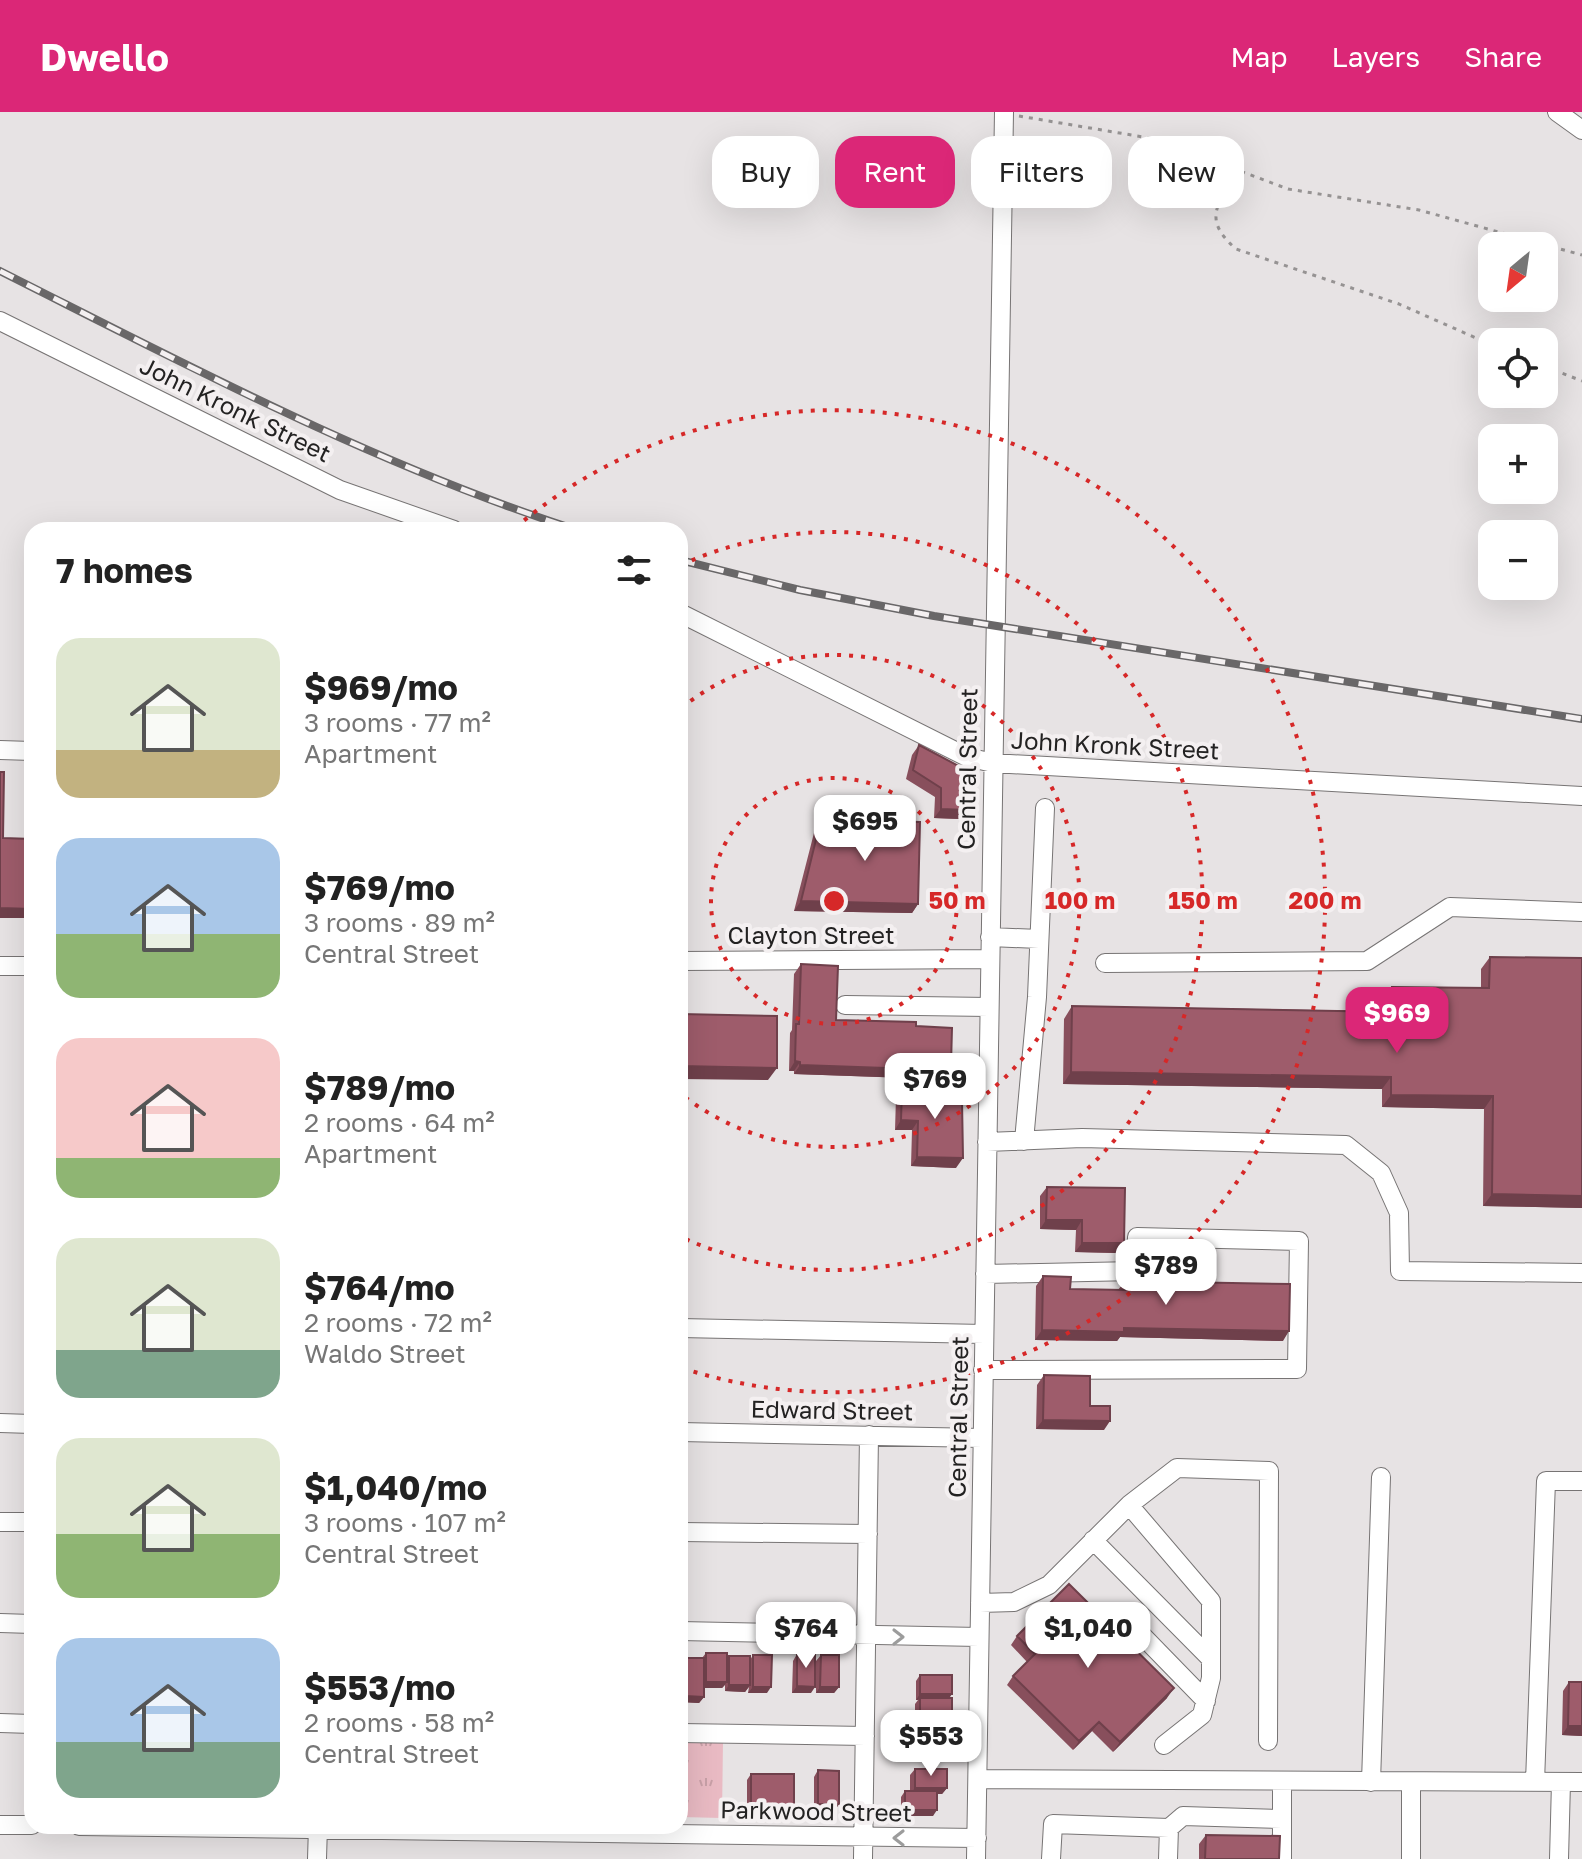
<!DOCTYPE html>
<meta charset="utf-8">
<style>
:root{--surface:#fff;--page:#f2f2f2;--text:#222;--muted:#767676;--accent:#db2777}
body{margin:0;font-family:"Golos Text",sans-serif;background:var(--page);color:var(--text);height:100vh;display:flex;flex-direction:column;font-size:30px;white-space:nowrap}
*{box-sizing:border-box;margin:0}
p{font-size:26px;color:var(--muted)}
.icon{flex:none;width:44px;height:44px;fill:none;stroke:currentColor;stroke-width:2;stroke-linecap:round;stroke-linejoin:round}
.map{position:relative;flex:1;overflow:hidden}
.side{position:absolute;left:24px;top:410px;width:664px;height:1312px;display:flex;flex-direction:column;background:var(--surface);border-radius:24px;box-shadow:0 8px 32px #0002}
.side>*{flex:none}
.banner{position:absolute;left:712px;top:24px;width:750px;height:72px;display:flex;gap:16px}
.needle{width:52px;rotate:209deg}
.tools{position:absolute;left:1478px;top:120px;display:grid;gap:16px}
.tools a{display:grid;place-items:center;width:80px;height:80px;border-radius:16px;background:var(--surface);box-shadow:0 8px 32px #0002;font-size:40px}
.price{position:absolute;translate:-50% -68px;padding:0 18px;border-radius:16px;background:#fff;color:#222;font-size:26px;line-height:52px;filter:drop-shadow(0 2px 4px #0008)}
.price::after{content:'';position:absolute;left:50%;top:48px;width:24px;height:18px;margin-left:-12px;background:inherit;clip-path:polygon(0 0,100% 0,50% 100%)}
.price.on{background:var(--accent);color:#fff}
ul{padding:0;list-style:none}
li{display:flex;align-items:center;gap:24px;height:200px;padding:0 32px}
li span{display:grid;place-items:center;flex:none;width:224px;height:160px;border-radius:24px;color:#555}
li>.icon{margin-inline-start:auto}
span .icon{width:96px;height:96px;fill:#fffc;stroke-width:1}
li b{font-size:34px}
h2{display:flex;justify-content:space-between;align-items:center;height:96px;padding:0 32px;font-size:34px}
.tag{padding:0 28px;border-radius:24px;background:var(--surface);box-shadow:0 8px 32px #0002;font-size:28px;line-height:72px}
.tag.on{background:var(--accent);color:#fff}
header{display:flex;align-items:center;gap:48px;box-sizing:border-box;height:112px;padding:0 40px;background:var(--accent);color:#fff}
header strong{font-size:38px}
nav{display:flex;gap:44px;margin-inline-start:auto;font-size:28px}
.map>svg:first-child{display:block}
</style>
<header>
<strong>Dwello</strong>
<nav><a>Map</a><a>Layers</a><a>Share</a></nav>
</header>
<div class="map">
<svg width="1582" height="1747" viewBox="0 0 1582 1747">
<defs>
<pattern id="grass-tufts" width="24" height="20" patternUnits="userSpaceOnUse" patternTransform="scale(2)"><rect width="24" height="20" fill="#e9bac3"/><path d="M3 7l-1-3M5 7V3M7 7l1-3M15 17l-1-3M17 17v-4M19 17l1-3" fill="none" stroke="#c8a0a7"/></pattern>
</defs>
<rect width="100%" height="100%" fill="#e7e3e4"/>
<path fill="url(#grass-tufts)" d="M680,1628H723L722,1706L680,1705Z"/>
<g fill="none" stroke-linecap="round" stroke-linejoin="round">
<g stroke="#777474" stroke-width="20">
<path id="minor" d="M1557,0L1582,18
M0,209L340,378L454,418
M680,501L967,645L993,651L1582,684
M0,638L32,639
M990,825L1039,827
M680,849L990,847
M1105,851L1367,849L1450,795L1582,800
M0,854H32
M845,893L989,895
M1024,1029L1037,885L1045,696
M987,1030L1082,1026L1346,1033L1381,1061L1399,1101L1400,1159L1582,1161
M680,1216L984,1222
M983,1258L1297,1257L1299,1129L1137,1125L1136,1159L985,1162
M0,1311L32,1312
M680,1320L982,1326
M1129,1393L1177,1356L1269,1359L1268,1629
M0,1410H32
M680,1420L868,1422
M1093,1428L1210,1546
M980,1491L1014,1490L1049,1473L1129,1393L1211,1489V1566L1202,1603L1164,1633
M0,1511L32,1512
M1131,1512L1206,1589
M680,1519L979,1525
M0,1611L32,1612
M680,1621L865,1624
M978,1667L1582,1670
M1371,1670L1381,1365
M1535,1670L1546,1369H1582
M0,1713H32
M79,1714L977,1726
M317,1747L318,1714
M863,1747L869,1323
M976,1747L1004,0
M1051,1747L1053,1712L1169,1716
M1168,1747L1169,1716L1183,1704L1282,1707
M1282,1747V1669
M1411,1747V1670
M1559,1747L1561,1670"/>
</g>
<path stroke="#969393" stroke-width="3" stroke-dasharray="4 6" stroke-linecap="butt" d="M1019,4L1155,27L1288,77L1419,98L1582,143
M1236,59C1219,93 1201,106 1236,137L1399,192L1492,233
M1544,254L1582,269"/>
<use href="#minor" stroke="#fff" stroke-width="18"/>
<g stroke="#696768" stroke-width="8">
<path id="rail" d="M0,159C189,254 375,353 577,418
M680,448L800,478L934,504L1582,607"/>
</g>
<use href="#rail" stroke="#f4f0f1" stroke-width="5" stroke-dasharray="15" stroke-linecap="butt"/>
</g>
<path fill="#884f5c" d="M919,633L966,698L960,707L934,706L935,685L906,667L912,643Z
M821,707L918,792L912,801L794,799L815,717Z
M1490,845L1582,846V1096L1483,1094L1484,997L1382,995V977L1063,972L1064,907L1072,894L1383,899V887L1392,875L1481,876V857Z
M801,852L836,908L916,914L951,953L945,962L912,961L908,966L794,962V959H789L790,921L792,918L794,862Z
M902,976L956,1056L911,1054L912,1018H895L896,985Z
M1047,1075L1117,1141L1075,1140L1076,1118L1040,1117V1084Z
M1043,1164L1070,1177L1118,1178L1125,1169L1283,1229L1120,1225L1117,1229L1035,1228L1036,1174Z
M1044,1263L1090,1294L1104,1318L1036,1317L1037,1273Z
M1017,1524L1167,1586L1113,1640L1092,1619L1073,1638L1007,1573L1013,1564L1027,1550L1011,1533Z
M706,1541L727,1547L729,1544L750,1548L753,1543L767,1581H748L749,1575L745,1580L725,1579V1573L722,1576H704V1585L699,1591L681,1590V1552L686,1546H702Z
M797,1542L811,1581H792L793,1549Z
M821,1543L839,1575L834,1581H816V1549Z
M920,1563L949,1586L948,1629L943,1635H911V1616L915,1611V1592L918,1588H916V1569Z
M1569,1570L1582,1624L1562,1623L1563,1579Z
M915,1657L947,1676L942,1682H937L933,1704H901V1685L905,1679H910V1663Z
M818,1658L839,1692L835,1698H814V1665Z
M751,1662L790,1702L747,1701V1668Z
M1206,1723L1279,1747H1199V1732Z"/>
<path fill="#6f404b" d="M941,697L966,698L960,707L934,706Z
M801,789L918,792L912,801L794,799Z
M0,796L32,797V806H0Z
M795,949L800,950L794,959H789Z
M915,952L951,953L945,962L912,961L908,966L794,962L800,953Z
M680,954L777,956L768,968L680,967Z
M1071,960L1391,965L1382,977L1063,972Z
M1391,983L1493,984L1484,997L1382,995Z
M901,1008L918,1009L912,1018H895Z
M917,1045L963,1046L956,1056L911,1054Z
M1492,1082L1582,1084V1096L1483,1094Z
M1046,1108H1082L1076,1118L1040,1117Z
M1082,1131H1124L1117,1141L1075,1140Z
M1124,1216L1289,1219L1283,1229L1120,1225L1117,1229L1035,1228L1042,1218Z
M1043,1308L1110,1309L1104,1318L1036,1317Z
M706,1570H727L722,1576H702Z
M729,1573H750L745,1580L725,1579Z
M797,1574L815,1575L811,1581H792Z
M753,1575H771L767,1581H748Z
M820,1575H839L834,1581H816Z
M1174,1576L1167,1586L1113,1640L1120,1630Z
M920,1582H952L948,1588L920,1586L918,1588H916Z
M685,1584L704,1585L699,1591L681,1590Z
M920,1605H952L947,1611H915Z
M1099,1610L1092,1619L1073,1638L1079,1629Z
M1568,1614H1582V1624L1562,1623Z
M916,1629H948L943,1635H911Z
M915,1676H947L942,1682H910Z
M818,1692H839L835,1698H814Z
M751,1695H794L790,1702L747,1701Z
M905,1698H937L933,1704H901Z"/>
<path fill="#9e5c6b" stroke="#6f404b" stroke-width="2" d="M919,633L968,659L966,698L941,697V676L913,658Z
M0,660H4L3,726L32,727V797L0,796Z
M821,707L920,710L918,792L801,789Z
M1490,845L1582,846V1084L1492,1082L1493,984L1391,983V965L1071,960L1072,894L1391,900L1392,875L1489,876Z
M801,852L838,854L836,908L916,910V914L952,916L951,953L915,952V957L800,953V950L795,949L796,912H799Z
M680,902L777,904V956L680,954Z
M902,976L954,977V988H962L963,1046L917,1045L918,1009L901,1008Z
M1047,1075L1125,1076L1124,1131H1082V1108H1046Z
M1043,1164L1071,1165L1070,1177L1125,1178V1169L1290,1172L1289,1219L1124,1216V1220L1042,1218Z
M1044,1263L1090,1264V1294H1110V1309L1043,1308Z
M680,1458H684L683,1491H680Z
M1069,1472L1174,1576L1120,1630L1099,1610L1079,1629L1013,1564L1035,1542L1017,1524Z
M706,1541H727V1570H706Z
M797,1542L815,1543V1575L797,1574Z
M753,1543H772L771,1575H753Z
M821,1543H839V1575H820Z
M729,1544H750V1573H729Z
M680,1545H681V1587H680Z
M686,1546H704V1585L685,1584Z
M920,1563H952V1582H920Z
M1569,1570H1582V1614H1568Z
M920,1586H952V1605H920Z
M916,1610H948V1629H916Z
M915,1657H947V1676H915Z
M818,1658L839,1659V1692H818Z
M751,1662H794V1695H751Z
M905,1679H937V1698H905Z
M1206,1723L1280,1724L1279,1747H1205Z"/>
<defs><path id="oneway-chevron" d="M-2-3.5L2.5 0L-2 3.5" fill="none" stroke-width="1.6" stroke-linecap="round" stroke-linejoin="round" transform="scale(2)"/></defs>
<g stroke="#9c9c9c">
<use href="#oneway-chevron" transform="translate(898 1525)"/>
<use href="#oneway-chevron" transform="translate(899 1726) rotate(180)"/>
</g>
<g fill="none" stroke="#d62828" stroke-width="4" stroke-dasharray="4 8">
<circle cx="834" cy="789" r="123"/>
<path d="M681 596A246 246 0 1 1 681 982"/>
<path d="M681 453A369 369 0 1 1 681 1125"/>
<path d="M515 416A491 491 0 1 1 682 1256"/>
</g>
<g text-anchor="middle" stroke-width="8" stroke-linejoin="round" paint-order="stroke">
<g font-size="24" fill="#232222" stroke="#f4f0f1">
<text transform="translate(235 298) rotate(26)" y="8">John Kronk Street</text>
<text transform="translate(1115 634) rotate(3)" y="8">John Kronk Street</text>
<text transform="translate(968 657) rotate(-89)" y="8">Central Street</text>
<text x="811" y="832">Clayton Street</text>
<text transform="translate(832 1299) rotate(1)" y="8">Edward Street</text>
<text transform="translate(959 1305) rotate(-89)" y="8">Central Street</text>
<text transform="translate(816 1700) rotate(1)" y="8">Parkwood Street</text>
</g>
</g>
<circle cx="834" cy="789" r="12" fill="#d62828" stroke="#f4f0f1" stroke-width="4"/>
<g font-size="24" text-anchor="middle" font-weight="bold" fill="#d62828" stroke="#f4f0f1" stroke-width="8" stroke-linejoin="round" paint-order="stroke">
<text x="957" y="797">50 m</text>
<text x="1080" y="797">100 m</text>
<text x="1203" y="797">150 m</text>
<text x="1325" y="797">200 m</text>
</g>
</svg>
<div class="tools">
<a><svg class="needle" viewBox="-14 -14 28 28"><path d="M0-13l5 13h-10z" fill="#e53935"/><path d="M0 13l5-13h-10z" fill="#767676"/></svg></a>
<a><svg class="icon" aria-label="locate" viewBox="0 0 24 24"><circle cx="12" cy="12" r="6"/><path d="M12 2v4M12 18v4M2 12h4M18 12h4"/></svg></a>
<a>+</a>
<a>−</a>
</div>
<b class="price" style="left:865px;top:751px">$695</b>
<b class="price on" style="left:1397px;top:943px">$969</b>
<b class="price" style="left:935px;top:1009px">$769</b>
<b class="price" style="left:1166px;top:1195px">$789</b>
<b class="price" style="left:806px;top:1558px">$764</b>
<b class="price" style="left:1088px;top:1558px">$1,040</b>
<b class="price" style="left:931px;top:1666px">$553</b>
<div class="banner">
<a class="tag">Buy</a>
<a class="tag on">Rent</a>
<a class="tag">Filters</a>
<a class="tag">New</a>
</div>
<section class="side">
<h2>7 homes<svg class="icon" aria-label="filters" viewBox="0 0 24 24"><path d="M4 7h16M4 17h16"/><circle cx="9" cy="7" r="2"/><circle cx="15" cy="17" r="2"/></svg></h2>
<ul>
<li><span style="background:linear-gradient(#dfe7d0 70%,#c2b280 0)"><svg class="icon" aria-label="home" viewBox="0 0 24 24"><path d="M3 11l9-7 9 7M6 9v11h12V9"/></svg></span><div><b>$969/mo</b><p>3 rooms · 77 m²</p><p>Apartment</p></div></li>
<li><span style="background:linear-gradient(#a9c7e8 60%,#8fb573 0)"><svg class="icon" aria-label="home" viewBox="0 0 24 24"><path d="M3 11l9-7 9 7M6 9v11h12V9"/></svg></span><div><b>$769/mo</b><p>3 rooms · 89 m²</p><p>Central Street</p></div></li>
<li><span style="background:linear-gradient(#f6c9c9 75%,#8fb573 0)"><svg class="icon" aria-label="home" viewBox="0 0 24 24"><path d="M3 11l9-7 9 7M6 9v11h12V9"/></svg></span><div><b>$789/mo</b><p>2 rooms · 64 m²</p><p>Apartment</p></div></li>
<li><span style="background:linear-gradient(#dfe7d0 70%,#7fa58c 0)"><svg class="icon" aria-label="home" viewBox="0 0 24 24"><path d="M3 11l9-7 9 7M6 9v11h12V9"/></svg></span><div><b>$764/mo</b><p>2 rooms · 72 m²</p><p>Waldo Street</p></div></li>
<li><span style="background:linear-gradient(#dfe7d0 60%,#8fb573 0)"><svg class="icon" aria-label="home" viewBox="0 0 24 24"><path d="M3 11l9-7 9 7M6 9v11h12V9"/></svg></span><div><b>$1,040/mo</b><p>3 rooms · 107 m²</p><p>Central Street</p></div></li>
<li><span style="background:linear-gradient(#a9c7e8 65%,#7fa58c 0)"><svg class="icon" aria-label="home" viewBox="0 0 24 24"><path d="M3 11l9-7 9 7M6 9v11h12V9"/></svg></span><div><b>$553/mo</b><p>2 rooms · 58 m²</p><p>Central Street</p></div></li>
</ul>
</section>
</div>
